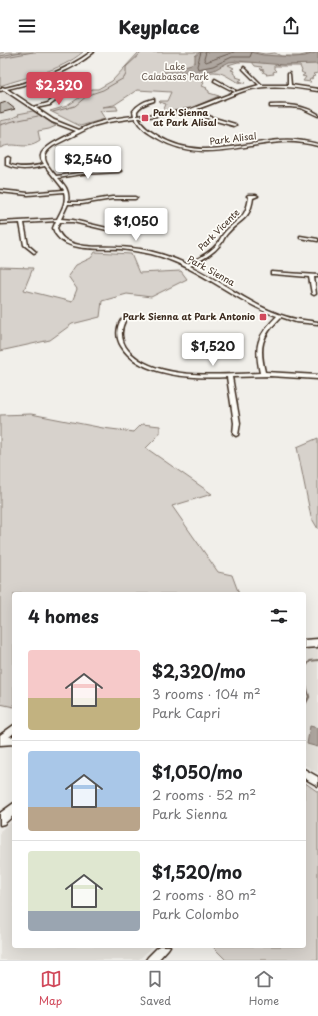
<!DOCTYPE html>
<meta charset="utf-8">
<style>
:root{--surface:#fff;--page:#f2f2f2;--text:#202124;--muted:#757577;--line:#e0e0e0;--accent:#d1495b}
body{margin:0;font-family:"Playpen Sans",sans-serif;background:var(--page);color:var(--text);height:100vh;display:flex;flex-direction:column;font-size:15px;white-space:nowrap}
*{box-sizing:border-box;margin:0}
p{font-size:13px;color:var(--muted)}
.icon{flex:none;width:22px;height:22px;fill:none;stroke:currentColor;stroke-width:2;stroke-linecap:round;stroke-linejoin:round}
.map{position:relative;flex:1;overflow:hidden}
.details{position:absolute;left:12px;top:540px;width:294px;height:356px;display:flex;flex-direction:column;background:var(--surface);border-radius:4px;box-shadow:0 4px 16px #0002}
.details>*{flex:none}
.price{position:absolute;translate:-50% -34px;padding:0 9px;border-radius:4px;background:#fff;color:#222;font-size:13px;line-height:26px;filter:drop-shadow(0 1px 2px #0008)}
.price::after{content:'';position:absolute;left:50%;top:24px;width:12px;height:9px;margin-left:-6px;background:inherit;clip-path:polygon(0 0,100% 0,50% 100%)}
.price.selected{background:var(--accent);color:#fff}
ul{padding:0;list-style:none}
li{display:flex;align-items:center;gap:12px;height:100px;padding:0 16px}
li+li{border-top:1px solid var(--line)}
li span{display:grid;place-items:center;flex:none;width:112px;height:80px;border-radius:4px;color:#555}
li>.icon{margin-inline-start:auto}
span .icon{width:48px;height:48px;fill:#fffc;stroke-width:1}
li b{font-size:17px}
h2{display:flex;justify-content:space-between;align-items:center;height:48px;padding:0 16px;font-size:17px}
header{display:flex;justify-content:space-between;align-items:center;height:52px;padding:0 16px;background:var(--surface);font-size:18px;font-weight:800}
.tabs{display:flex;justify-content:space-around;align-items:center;height:56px;border-top:1px solid var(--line);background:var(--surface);font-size:11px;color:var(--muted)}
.tabs a{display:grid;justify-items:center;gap:2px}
.tabs .selected{color:var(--accent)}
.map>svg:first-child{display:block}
</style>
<header><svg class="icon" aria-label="menu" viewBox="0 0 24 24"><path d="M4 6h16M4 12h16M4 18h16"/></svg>Keyplace<svg class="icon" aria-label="share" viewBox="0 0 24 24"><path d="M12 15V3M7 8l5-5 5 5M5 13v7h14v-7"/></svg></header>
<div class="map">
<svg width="318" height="908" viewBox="0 0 318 908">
<rect width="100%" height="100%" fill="#f1efea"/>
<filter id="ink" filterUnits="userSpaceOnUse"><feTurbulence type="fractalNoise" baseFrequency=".025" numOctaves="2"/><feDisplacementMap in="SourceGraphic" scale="8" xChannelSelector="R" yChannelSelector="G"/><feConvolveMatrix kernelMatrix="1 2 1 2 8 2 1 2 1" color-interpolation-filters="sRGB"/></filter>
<g filter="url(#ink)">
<path fill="#e3e0da" d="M6,36L40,59L0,68V37Z
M318,597V721L304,713V598Z
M14,768V894H154L138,908H0V779Z"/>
<path fill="#d7d2cc" stroke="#897e75" d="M9,0H83C59,20 28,24 0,34V1Z
M139,0H254L265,2L275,1L281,4H300L318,0V21L313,22L315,24L312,25L313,26L309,28L311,30L303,29L306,25L302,24L305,22L301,20L302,19L300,14H274V17L276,19L273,20L274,22L266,23L267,22L263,20L264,18L260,17L262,15L255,14L252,10H238L228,13L234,16L231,18L234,19L233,21L237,24L236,25L242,27L239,29L246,31C233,32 227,20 214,20C207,20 203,22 196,25L204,28L202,30L204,31L202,34L207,36L206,37L209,39V41L219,44L189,57L165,61L164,57L166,52L159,50L160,49H167L171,40L137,38L114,53L102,55L116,54L118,58L100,59L105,67L80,74L50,59L67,54L92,37H98L112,29Z
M33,59L56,74L49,77L38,79L40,89C24,100 15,88 0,96V69L10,67L19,63L18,62Z
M95,200L131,202L139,221L181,219L187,227L151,245L127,242L102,249L100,265L72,272L50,288L0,299V215L33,216L24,238L72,250L77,237L68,224L76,213L91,206Z
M31,362L103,376L134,380L142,372L160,374V382L146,396L212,442L172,454L218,520L232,523L239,542H14V655L0,652V363Z
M318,386V477L311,465L297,395Z
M304,730L318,740V908H226L212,894H304Z"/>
<path fill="#aea69f" stroke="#80746b" d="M200,0H250L263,3L294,5L305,4L318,0V12L284,13L237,9L229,10L214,18L209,19L168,23L161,20C169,12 185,17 195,10V4Z
M310,674L318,676V695L307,692Z"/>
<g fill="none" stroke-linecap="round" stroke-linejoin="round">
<path stroke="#695c52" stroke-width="1" d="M201,0L197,14L198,17L213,14L232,5H250L252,0
M206,0L204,7L206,10L234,0"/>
<path stroke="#80746b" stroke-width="1" d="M0,4L21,0
M0,6L33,0
M53,60L75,54L88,43L103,38L124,26L126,22V15L142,0
M19,68L38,64
M0,73L17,68"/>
<path stroke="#80746b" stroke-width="2" d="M304,617L310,609L318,608
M304,629L305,631"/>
<path stroke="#80746b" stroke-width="2.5" d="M304,654L309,645L305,630"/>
</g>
<path fill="#c1bcb4" stroke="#3b2a1e" d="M6,50L15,57L0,61V52Z"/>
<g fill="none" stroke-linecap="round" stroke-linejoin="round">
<g stroke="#3b2a1e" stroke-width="3">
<path id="minor" d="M91,0H94C70,21 38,30 7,37L34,55L48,51L74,31H76V33L50,53L36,56L54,68L79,78C96,69 115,66 134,64L133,59C138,52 145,49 153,47H154V49C147,51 141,53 137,59V64L168,61L191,57L235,40L214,29L215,27L235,38V40L259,33L243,17L244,15L262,33H288V22L289,21L290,22L291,33L318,37V39C293,35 268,31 244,39C228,44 213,52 197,57L211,65L235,72L236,73L234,74L209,67L194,58L168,63L138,66C142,74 150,79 158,84C199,109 238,91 281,88C294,87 306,89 318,92V94C306,91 294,89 282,90C238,93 198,111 157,86C148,81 140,76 135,66L108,70L93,74L53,94C38,104 47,113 56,124L89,120L87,109L89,108L91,109L93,119L119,118L121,119L119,120L82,122L58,126C65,133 70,139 68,150H82L112,145H135L137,146L135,147H112L82,152H68L61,167L73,168L107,176H150L152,177L150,178H107L73,170H60L57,176C59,181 61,185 66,188C81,197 102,194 118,195C125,195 132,196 140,197C156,200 172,205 187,212C198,207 210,201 218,191C220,187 222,183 225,180C238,166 246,167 249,145L247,144L248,143H256L258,144L253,146C250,169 240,167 227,182C224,185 223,190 220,193C212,203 201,208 190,214C225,231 257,259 296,267C303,268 311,269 318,270V272L296,270L281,265C261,285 259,294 265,320L318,323V327L270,324L232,325L240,371L238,383L236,384L233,382L234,371L227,325C196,327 139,325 121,294C116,286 116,276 121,268H125V269C120,278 121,290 128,298C156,330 222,322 260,321C254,293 257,284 277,264C264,260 252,253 241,247C212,230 184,210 151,202C141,200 131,198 121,197C103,196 69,200 57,184C55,182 54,179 53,176L56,169L24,171L28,193L36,200L34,201L24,193L20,171L0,172V170L57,167C61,159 67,150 64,140L28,143L0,140V138L28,141L64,138L45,114C31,117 19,119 6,113V106L8,105L10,106L9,112C20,117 32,115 44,112C42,109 40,107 41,103C43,94 68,84 76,79L52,70L4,38L0,39V37H2V35L5,36C36,29 65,19 91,0Z
M271,53C288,52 303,53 318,62V64L301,56L290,55H270V53Z
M300,184L318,187V189L300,186Z
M271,220L318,223V225H314L316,242L314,243L312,242L309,225L273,222H271Z
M14,673V681L9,685L14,684V692L0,693V683Z
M304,717L318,725V734L304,726Z
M159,894H170L168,897L158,908H146L148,905Z"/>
</g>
<g stroke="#3b2a1e" stroke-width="3">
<path id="major" d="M318,587V595L304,596V588Z
M14,751V763L4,772L0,773V761Z"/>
</g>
<use href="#minor" fill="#fdfcf7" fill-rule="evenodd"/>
<use href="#major" fill="#fdfcf7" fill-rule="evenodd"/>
</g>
</g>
<g fill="#d1495b" stroke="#fdfcf7" stroke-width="1.5">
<rect x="141" y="62" width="8" height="8" rx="2"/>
<rect x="259" y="261" width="8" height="8" rx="2"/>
</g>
<g text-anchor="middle" stroke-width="3.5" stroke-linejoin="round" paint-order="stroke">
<g font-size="9" fill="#62544a" stroke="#fdfcf7">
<text x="175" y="18">Lake<tspan x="175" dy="10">Calabasas Park</tspan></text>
</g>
<g font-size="9" font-weight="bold" fill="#3b2a1e" stroke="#fdfcf7" text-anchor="start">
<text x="153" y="64">Park Sienna<tspan x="153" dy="10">at Park Alisal</tspan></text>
<text x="255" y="268" text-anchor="end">Park Sienna at Park Antonio</text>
</g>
<g font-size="9" fill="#3b2a1e" stroke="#fdfcf7">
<text transform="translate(233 87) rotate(-7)" y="3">Park Alisal</text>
<text transform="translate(219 178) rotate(-45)" y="3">Park Vicente</text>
<text transform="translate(211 219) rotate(29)" y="3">Park Sienna</text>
</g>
</g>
</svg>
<b class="price selected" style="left:59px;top:54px">$2,320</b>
<b class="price" style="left:88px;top:128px">$2,540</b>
<b class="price" style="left:136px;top:190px">$1,050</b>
<b class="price" style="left:213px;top:315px">$1,520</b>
<section class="details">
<h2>4 homes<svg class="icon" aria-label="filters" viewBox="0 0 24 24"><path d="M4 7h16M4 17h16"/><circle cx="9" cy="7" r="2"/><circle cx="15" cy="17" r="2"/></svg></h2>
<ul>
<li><span style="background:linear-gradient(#f6c9c9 60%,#c2b280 0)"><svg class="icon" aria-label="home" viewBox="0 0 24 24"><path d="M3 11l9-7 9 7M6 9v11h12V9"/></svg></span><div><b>$2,320/mo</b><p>3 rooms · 104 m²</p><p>Park Capri</p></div></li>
<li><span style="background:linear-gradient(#a9c7e8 70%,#b9a48a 0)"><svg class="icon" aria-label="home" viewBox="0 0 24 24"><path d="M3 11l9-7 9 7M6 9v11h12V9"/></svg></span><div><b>$1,050/mo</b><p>2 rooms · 52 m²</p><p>Park Sienna</p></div></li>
<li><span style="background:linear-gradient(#dfe7d0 75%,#9aa5b1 0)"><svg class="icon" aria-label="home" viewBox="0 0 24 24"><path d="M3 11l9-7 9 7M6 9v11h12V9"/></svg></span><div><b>$1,520/mo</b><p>2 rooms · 80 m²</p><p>Park Colombo</p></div></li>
</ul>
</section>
</div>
<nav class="tabs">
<a class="selected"><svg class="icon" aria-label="map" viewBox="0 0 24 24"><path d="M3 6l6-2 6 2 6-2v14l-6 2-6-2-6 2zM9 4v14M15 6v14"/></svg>Map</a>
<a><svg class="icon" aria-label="saved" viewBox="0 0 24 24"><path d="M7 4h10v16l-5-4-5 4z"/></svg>Saved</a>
<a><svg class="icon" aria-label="home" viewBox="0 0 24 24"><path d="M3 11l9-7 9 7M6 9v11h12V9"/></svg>Home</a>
</nav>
